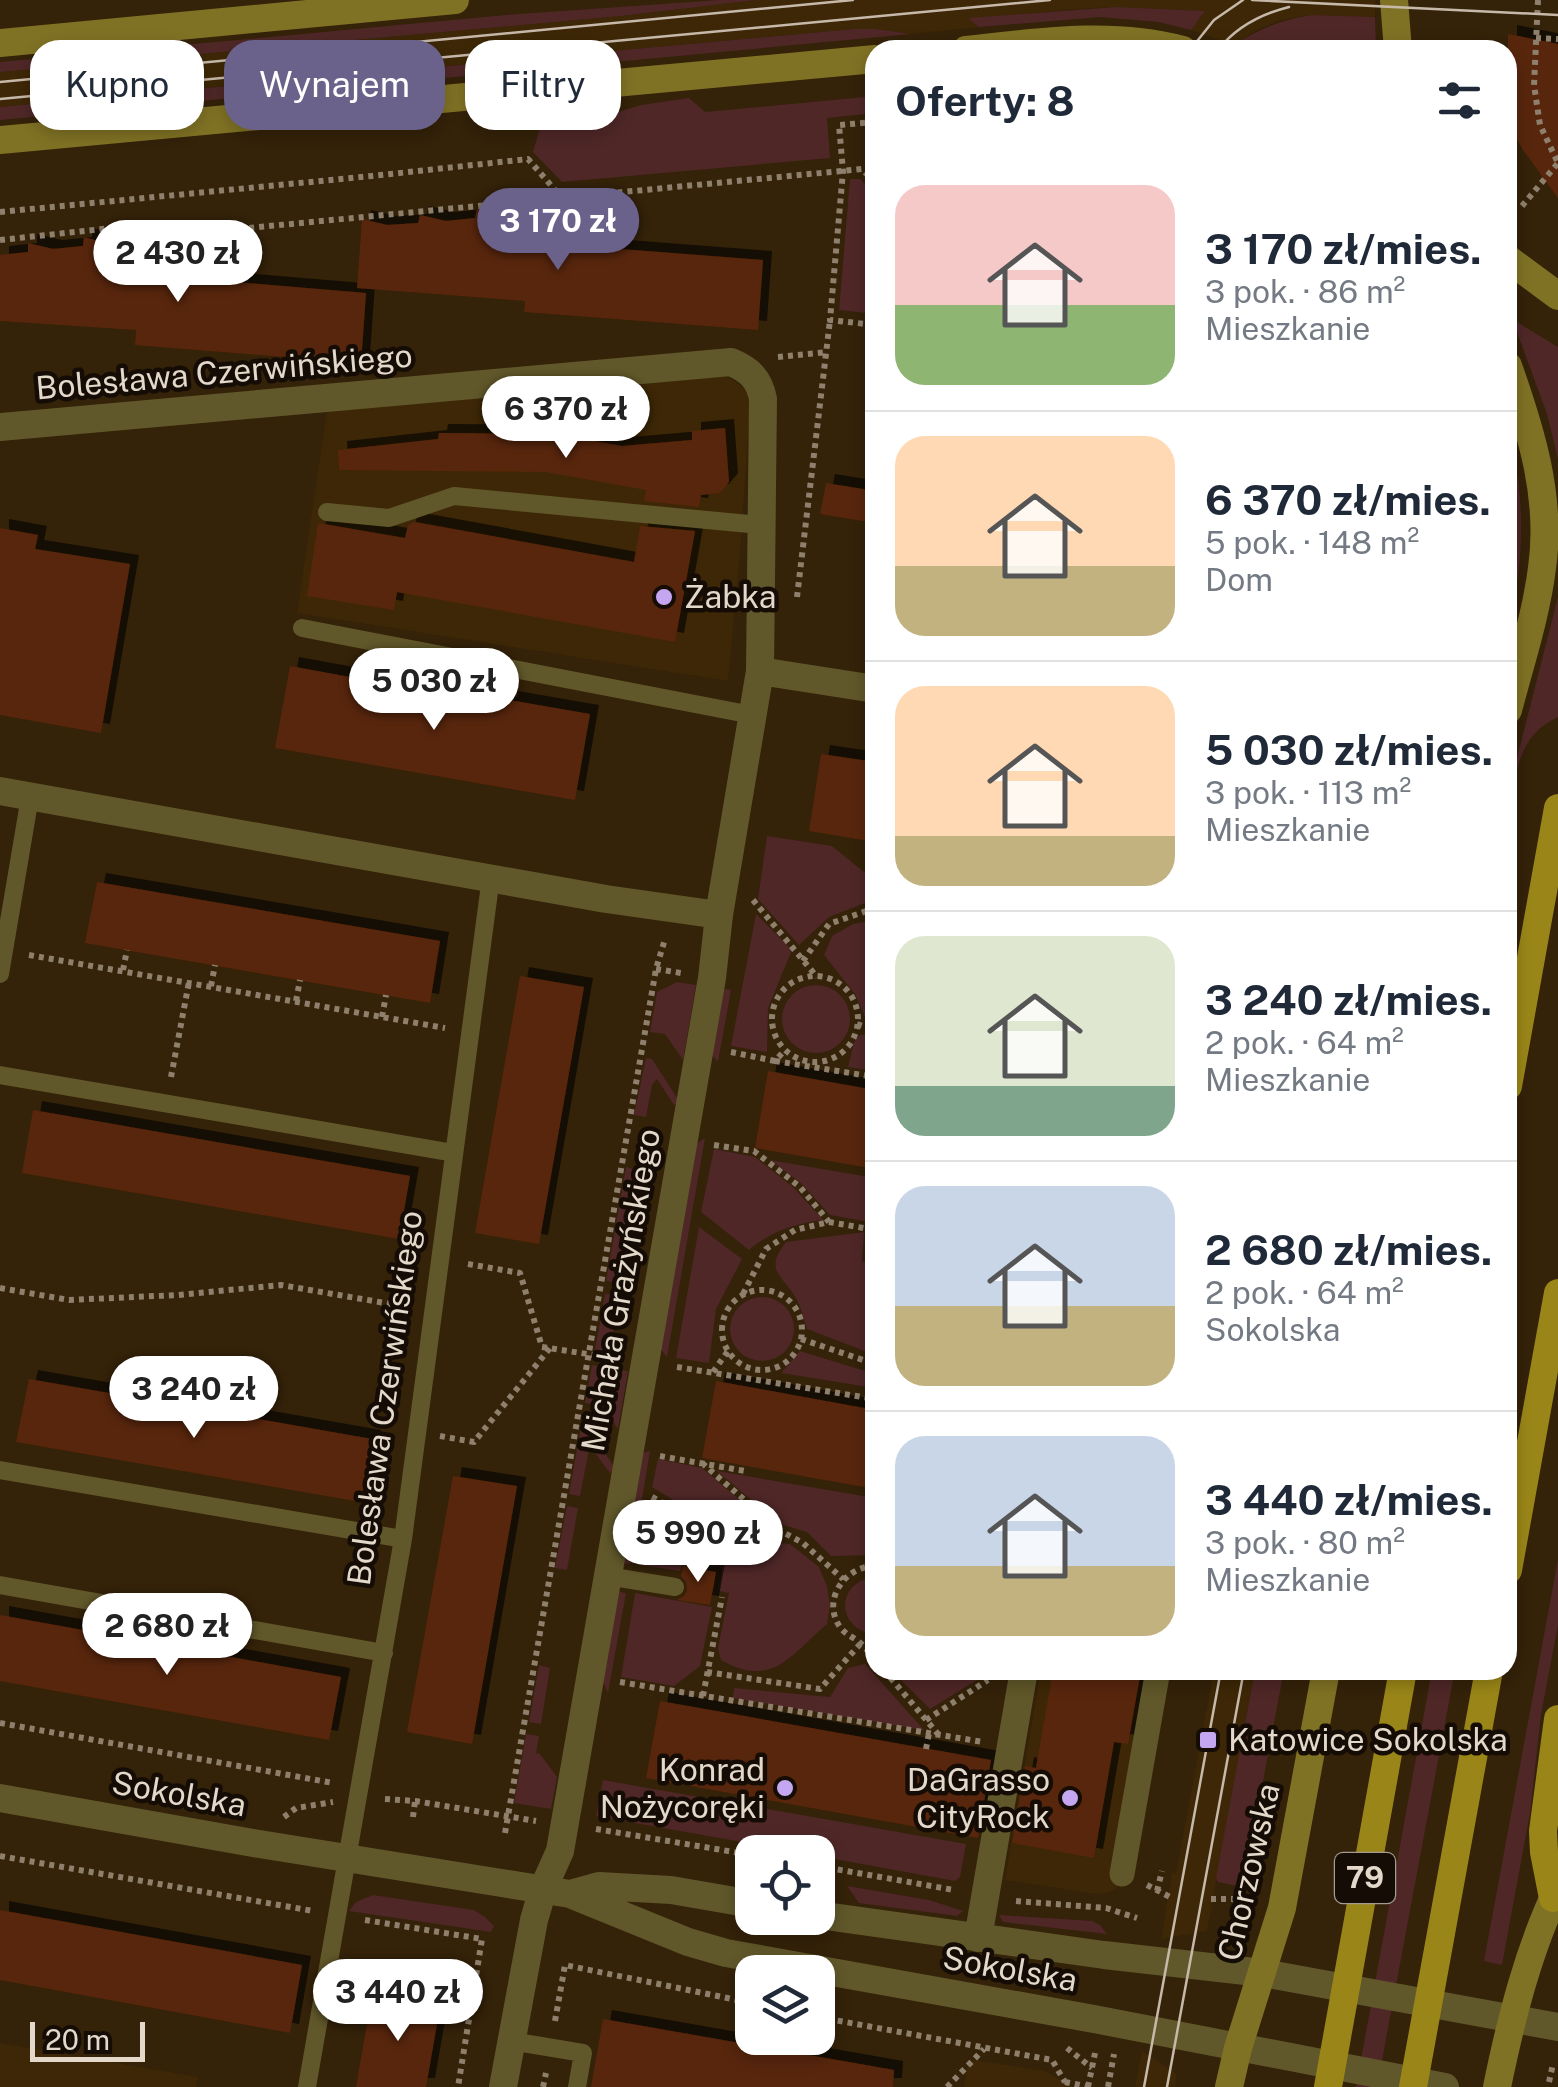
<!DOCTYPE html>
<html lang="pl">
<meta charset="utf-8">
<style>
:root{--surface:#fff;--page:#f2f2f3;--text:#1f2937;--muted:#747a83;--line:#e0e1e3;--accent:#6a628b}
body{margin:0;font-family:"Public Sans",sans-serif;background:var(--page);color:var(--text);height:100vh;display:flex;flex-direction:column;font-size:38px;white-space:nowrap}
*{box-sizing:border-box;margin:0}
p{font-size:32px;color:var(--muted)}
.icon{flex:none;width:55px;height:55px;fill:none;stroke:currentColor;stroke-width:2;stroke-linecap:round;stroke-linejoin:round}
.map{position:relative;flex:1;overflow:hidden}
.side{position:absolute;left:865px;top:40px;width:652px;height:1640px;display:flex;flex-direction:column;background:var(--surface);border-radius:30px;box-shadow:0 5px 15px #0003}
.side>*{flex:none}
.top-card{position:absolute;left:30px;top:40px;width:685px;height:90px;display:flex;gap:20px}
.fabs{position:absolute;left:735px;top:1835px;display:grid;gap:20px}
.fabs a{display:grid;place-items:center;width:100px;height:100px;border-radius:20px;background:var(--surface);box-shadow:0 5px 15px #0003;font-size:50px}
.scale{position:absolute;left:30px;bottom:25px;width:115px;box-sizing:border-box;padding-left:10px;border:5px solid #e3d8ca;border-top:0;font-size:28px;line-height:35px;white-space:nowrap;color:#e3d8ca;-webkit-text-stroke:8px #150d05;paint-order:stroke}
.price{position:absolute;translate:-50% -85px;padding:0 22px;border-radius:35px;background:#fff;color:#222;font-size:32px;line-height:65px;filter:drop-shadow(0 2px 5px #0008)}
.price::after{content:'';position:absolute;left:50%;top:60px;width:30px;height:22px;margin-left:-15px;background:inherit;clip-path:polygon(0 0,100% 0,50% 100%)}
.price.selected{background:var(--accent);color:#fff}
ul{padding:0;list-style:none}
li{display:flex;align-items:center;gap:30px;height:250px;padding:0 30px}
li+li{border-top:2px solid var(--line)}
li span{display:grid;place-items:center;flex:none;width:280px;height:200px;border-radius:30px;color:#555}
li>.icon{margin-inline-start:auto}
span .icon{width:120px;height:120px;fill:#fffc;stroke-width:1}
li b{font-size:42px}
h2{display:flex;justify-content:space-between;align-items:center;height:120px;padding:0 30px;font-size:42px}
.tag{padding:0 35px;border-radius:30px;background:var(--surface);box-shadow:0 5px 15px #0003;font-size:35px;line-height:90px}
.tag.selected{background:var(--accent);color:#fff}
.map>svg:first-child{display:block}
</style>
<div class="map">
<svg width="1558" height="2087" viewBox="0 0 1558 2087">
<defs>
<filter id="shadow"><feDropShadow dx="9" dy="-9" stdDeviation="0" flood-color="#0009"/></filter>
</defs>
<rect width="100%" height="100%" fill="#342209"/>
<path fill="#3d2706" d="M756,0H1375V17L1312,15L1281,20L1257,30L1234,45L1191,30L1204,11L1116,7L1073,9L970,19L979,27L911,34L876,29H854L0,107V72L621,16Z
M722,376L730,378L744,388L750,404L741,542L728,681L297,613L327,410Z
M1041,1670H1163L1122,1884L1111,1892L1097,1894L1005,1880Z
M1214,1670H1255L1207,1931L1161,1939L1172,1873H1176Z
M0,2043L198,2077L196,2087H0Z
M1142,2051L1177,2074L1175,2087H1135Z
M969,2059L1045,2071L1071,2087H964Z"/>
<path fill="#4f2727" d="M720,0H756L621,16L0,72V62L506,15Z
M1116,7L1205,11L1191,30L1158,22L1100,17L979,27L968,18Z
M1312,15L1375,17L1376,50H1243L1234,45C1260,28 1282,20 1312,15Z
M854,29H876L911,34L0,120V107Z
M875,96V113L827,118L830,158L562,182L533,152L540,128L579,124L641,105L689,98L705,112Z
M850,179H860L875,195V314L839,310Z
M1517,322L1558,347V459L1547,414L1514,324Z
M1508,430C1526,495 1525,562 1508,627Z
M1558,597V717C1515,737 1516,777 1508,819V793Z
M767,836L832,846L875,881V899L829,917L799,945L758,899Z
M756,914L792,950L768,1008L767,1052L731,1046Z
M875,920V1025L866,1019L855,994L824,955L832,936L853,924Z
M677,982L696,985L683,1060L665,1034L650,1032L657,992Z
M782 1019a34 34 0 1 1 68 0a34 34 0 1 1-68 0Z
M720,988L731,990L718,1062L709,1051Z
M868,1034L875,1037V1071L848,1067L854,1042L860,1035Z
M646,1058L652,1059L679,1101L674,1105L657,1079L652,1085L646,1117L634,1115Z
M705,1138L667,1357L658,1346L693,1146Z
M714,1149L755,1157L794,1188L823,1220C793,1224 772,1231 749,1250L701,1212Z
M770,1160L875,1178V1223L830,1215L801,1183Z
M626,1167L637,1170L618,1283L606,1281Z
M699,1227L742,1259L716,1309L709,1363L676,1358Z
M864,1232L862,1261L875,1264V1277L870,1297L875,1299V1355L807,1329C804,1319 801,1307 796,1298C781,1274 764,1270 786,1242Z
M605,1294L615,1295L618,1304L610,1351L595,1350Z
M730 1329a32 32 0 1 1 64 0a32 32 0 1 1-64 0Z
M800,1351L875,1374V1388L781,1373Z
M592,1365L628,1371L618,1429L601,1405L585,1403Z
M581,1426L587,1427L615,1468L610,1473L592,1449L589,1450L580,1496L569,1494Z
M650,1451L631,1564L619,1563L639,1454Z
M658,1459L702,1468L756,1514V1522L713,1524L652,1487Z
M717,1471L875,1498V1555L831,1556L807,1532L780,1524Z
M651,1504L708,1537L790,1544L819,1567L827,1586L830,1605L827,1624C790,1656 772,1689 721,1660L718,1648L729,1593L719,1591L722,1568L683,1561L680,1571L640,1565Z
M567,1506L578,1508L567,1570L555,1568Z
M1558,1559V1625L1541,1715L1530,1813L1502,1965L1484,1961Z
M875,1577V1634H874C835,1629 836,1581 875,1577Z
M615,1591L626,1593L608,1693L600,1675Z
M635,1593L712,1607L700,1666L674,1686L621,1677Z
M865,1664L924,1730L733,1698L734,1688L830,1697L848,1668Z
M539,1665L550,1668L541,1724L529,1722Z
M896,1670H993L930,1709L897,1676Z
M1255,1670H1284L1243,1887L1218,1882L1216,1878Z
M1432,1670H1455L1377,2087H1356Z
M526,1734L539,1736L536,1753L540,1754L557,1777L551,1809L514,1803Z
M603,1780L966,1844L960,1877L955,1881L818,1856V1852H797L596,1816Z
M847,1886L929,1900L963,1911L957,1916L859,1903Z
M373,1895L474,1910L485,1917L494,1926L491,1932L349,1911L356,1902Z
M999,1915L1092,1921L1100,1925L1107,1934L1003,1922Z"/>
<path fill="#582609" filter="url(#shadow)" d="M1508,34L1558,44V198L1523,150L1508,122Z
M477,209L504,215L532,213L529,242L763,260L758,330L524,312L525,301L357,288L362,219L387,225L418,223L420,215L446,221L475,218Z
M84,237L113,245L142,244L141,274L366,293L361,363L135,345L136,330L0,321V255L28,252V243L53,249L83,246Z
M725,428L729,482L720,493L701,495L699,507L644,501L646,490L546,472L339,470L338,450L438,439L439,433L555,434L622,446L692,440V431Z
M826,483L875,491V523L820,514Z
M415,522L634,562L640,526L695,531L675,642L397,592L394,610L307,596L318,523L405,538L408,525Z
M0,528L38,535L35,549L130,564L101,733L0,715Z
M290,666L508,706L509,700L590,714L575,800L275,748Z
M821,754L875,762V842L809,831Z
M97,882L440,941L430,1003L85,943Z
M520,976L584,987L539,1244L475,1233Z
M768,1071L875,1090V1169L755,1148Z
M33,1110L410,1176L399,1239L22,1173Z
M29,1379L372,1439L361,1502L16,1442Z
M716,1381L875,1410V1489L702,1458Z
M453,1476L517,1486L472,1744L407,1732Z
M683,1566L716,1572L710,1605L677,1600L684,1596L687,1590L686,1582L681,1576Z
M0,1615L341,1677L329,1740L0,1681Z
M1053,1670H1141L1128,1744L1114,1742L1094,1858L1012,1843L1025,1766L1036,1768Z
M660,1701L991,1760L978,1838L646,1778Z
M0,1910L302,1965L290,2033L0,1980Z
M372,1995L440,2007L426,2087H356Z
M603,2019L894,2070L893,2087H591Z"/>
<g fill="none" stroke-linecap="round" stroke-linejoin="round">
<path stroke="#8e806d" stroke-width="6" stroke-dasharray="5 5" stroke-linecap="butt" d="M1538,0L1534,85L1540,125L1558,163
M1536,38L1558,39
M875,122L839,125L843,171L830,320L875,325
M1522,206L1558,163
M0,212L372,176L528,159L562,198
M0,240L140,225L249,228L862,169L875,183
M778,357L827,352
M797,597L830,320
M753,900L817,977
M29,955L445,1028
M803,961L829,924L875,908
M656,969L681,973
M123,970L127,950
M772 1019a43 43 0 1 1 86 0a43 43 0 1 1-86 0Z
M211,986L215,965
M296,1001L300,980
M382,1017L386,995
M857,1024L875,1030
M731,1052L775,1061L785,1050
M775,1061L875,1077
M171,1077L189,982
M714,1145L754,1151L800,1187L829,1222
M468,1264L520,1273L542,1347L613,1358
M0,1288L69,1300L178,1295L281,1285L408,1307
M722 1330a40 40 0 1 1 80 0a40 40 0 1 1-80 0Z
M743,1294L766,1249L795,1230L829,1222L875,1230
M801,1339L875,1364
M677,1367L875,1399
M713,1372L728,1351
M440,1436L474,1442L550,1348
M660,1456L745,1471
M702,1463L779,1530L803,1543L843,1579
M652,1497L712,1530H779
M875,1566C845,1566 821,1600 840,1627C845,1634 853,1637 859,1642C865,1646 870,1654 875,1660
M884,1670L938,1734
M707,1672L820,1689L861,1643
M620,1682L983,1742
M703,1696L722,1597
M926,1720L988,1680
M0,1723L333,1783
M926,1749L929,1733
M385,1799L415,1801L536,1821
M284,1817L296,1808L333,1802
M413,1817L415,1801
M596,1829L752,1855
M505,1833L656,969L665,939
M0,1856L313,1911
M818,1866L954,1890
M1147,1885L1170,1897
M1157,1891L1162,1871
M1211,1899H1238
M1016,1901L1106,1908L1137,1918
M365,1920L482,1939L458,2087
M818,2017L1052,2060L1065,2082L1064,2087
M555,2021L565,1965L752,2003
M1067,2048L1092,2068
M1065,2082L1089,2087
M1549,2082L1553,2064
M543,2087L546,2073
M947,2087L984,2049
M1088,2087L1095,2053
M1108,2087L1114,2054"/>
<path stroke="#60572a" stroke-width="18" d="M327,512L389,518L454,496L760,525
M302,628L752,715
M0,974L30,797
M0,1075L454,1153
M0,1470L403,1539
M607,1576L675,1587
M0,1585L384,1653
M511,2041L583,2053L577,2087
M307,2087L403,1539L491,877"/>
<path stroke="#60572a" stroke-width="25" d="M1122,1874L1158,1670"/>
<path stroke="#60572a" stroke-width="28" d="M0,427L731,362C750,370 759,379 763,399L760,671L719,915L606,899L0,791
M760,671L875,689
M978,1938L1024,1670
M503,2087L534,1920L543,1889L560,1851L712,978L719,915"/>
<path stroke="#60572a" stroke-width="28" d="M0,1798L253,1843L570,1894L688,1942L726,1953L1094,2019L1445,2087
M570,1894L599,1886L671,1890L752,1904
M818,1915L1104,1955L1263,1973L1558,2027"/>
<path stroke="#807224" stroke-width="28" d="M1394,0L1398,50
M0,43L455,0
M966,50C1038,42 1112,31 1183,50
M0,140L875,59
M1508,259L1558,296
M1508,366C1531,431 1552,498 1542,568C1536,616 1520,664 1508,710
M1229,2087L1238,2048L1282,1908L1326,1670
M1497,2087C1511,2019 1528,1951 1558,1888"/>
<path stroke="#9a8618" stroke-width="28" d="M1508,1086L1558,808
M1508,1570L1558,1293
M1553,1898L1544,1852L1543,1831L1558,1719
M1328,2087L1403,1670
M1413,2087L1489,1670"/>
<path stroke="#c6b9aa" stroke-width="2.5" d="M1252,0L1558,15
M1190,50L1214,20L1243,0
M1218,50C1236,27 1261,14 1289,7
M0,82L853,0
M0,99L1050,0
M1144,2087L1221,1670
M1167,2087L1244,1670"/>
</g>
<g fill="#c5a7f1" stroke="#150d05" stroke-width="4">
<circle cx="664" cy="597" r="10"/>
<rect x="1198" y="1730" width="20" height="20" rx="5"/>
<circle cx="785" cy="1788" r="10"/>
<circle cx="1070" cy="1798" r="10"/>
</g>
<g text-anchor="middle" stroke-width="9" stroke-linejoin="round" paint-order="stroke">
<rect fill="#150d05" stroke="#a59b8f" stroke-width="2.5" x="1335" y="1853" width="60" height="50" rx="8"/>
<g font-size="30" font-weight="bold" fill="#e3d8ca">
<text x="1365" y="1888">79</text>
</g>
<g font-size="32" fill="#e3d8ca" stroke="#150d05">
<text transform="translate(224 372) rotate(-5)" y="11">Bolesława Czerwińskiego</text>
<text transform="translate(621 1290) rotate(-80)" y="11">Michała Grażyńskiego</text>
<text transform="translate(385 1398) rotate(-82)" y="11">Bolesława Czerwińskiego</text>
<text transform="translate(179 1794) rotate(10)" y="11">Sokolska</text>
<text transform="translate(1249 1872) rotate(-77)" y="11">Chorzowska</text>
<text transform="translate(1010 1969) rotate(10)" y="11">Sokolska</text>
</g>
<g font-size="32" fill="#e3d8ca" stroke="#150d05" text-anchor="start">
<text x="684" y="608">Żabka</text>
<text x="1228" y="1751">Katowice Sokolska</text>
<text x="765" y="1781" text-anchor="end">Konrad<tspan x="765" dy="37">Nożycoręki</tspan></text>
<text x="1050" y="1791" text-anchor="end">DaGrasso<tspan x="1050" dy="37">CityRock</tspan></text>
</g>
</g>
</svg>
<div class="fabs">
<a><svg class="icon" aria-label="locate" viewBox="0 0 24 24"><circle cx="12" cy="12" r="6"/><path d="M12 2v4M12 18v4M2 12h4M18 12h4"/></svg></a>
<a><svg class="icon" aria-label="layers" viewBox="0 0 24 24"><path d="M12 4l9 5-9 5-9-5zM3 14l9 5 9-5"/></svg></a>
</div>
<div class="scale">20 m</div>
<b class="price selected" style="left:558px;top:273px">3 170 zł</b>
<b class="price" style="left:178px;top:305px">2 430 zł</b>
<b class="price" style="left:566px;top:461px">6 370 zł</b>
<b class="price" style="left:434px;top:733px">5 030 zł</b>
<b class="price" style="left:194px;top:1441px">3 240 zł</b>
<b class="price" style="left:698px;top:1585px">5 990 zł</b>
<b class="price" style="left:167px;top:1678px">2 680 zł</b>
<b class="price" style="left:398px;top:2044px">3 440 zł</b>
<div class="top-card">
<a class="tag">Kupno</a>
<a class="tag selected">Wynajem</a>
<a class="tag">Filtry</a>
</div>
<section class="side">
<h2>Oferty: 8<svg class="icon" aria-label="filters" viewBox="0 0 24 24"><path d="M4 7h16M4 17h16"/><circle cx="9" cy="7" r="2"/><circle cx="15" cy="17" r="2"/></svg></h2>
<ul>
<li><span style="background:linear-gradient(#f6c9c9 60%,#8fb573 0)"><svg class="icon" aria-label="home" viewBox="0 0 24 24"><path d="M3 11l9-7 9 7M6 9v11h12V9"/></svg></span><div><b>3 170 zł/mies.</b><p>3 pok. · 86 m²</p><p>Mieszkanie</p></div></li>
<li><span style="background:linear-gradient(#ffd9b3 65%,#c2b280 0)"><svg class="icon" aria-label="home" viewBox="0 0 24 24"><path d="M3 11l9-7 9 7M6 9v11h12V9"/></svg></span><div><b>6 370 zł/mies.</b><p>5 pok. · 148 m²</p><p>Dom</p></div></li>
<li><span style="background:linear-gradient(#ffd9b3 75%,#c2b280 0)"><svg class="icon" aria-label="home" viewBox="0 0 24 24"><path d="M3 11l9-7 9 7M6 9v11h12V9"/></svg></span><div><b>5 030 zł/mies.</b><p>3 pok. · 113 m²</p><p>Mieszkanie</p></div></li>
<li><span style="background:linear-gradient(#dfe7d0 75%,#7fa58c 0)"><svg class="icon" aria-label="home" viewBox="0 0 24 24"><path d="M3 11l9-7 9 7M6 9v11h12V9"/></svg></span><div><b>3 240 zł/mies.</b><p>2 pok. · 64 m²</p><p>Mieszkanie</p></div></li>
<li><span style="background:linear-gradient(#c9d6e8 60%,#c2b280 0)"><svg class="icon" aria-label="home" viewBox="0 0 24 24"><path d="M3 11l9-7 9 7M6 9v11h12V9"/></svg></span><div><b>2 680 zł/mies.</b><p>2 pok. · 64 m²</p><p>Sokolska</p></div></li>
<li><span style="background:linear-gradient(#c9d6e8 65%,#c2b280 0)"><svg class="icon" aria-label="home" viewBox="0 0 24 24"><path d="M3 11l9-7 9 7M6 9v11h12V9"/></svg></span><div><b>3 440 zł/mies.</b><p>3 pok. · 80 m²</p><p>Mieszkanie</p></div></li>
</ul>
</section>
</div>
